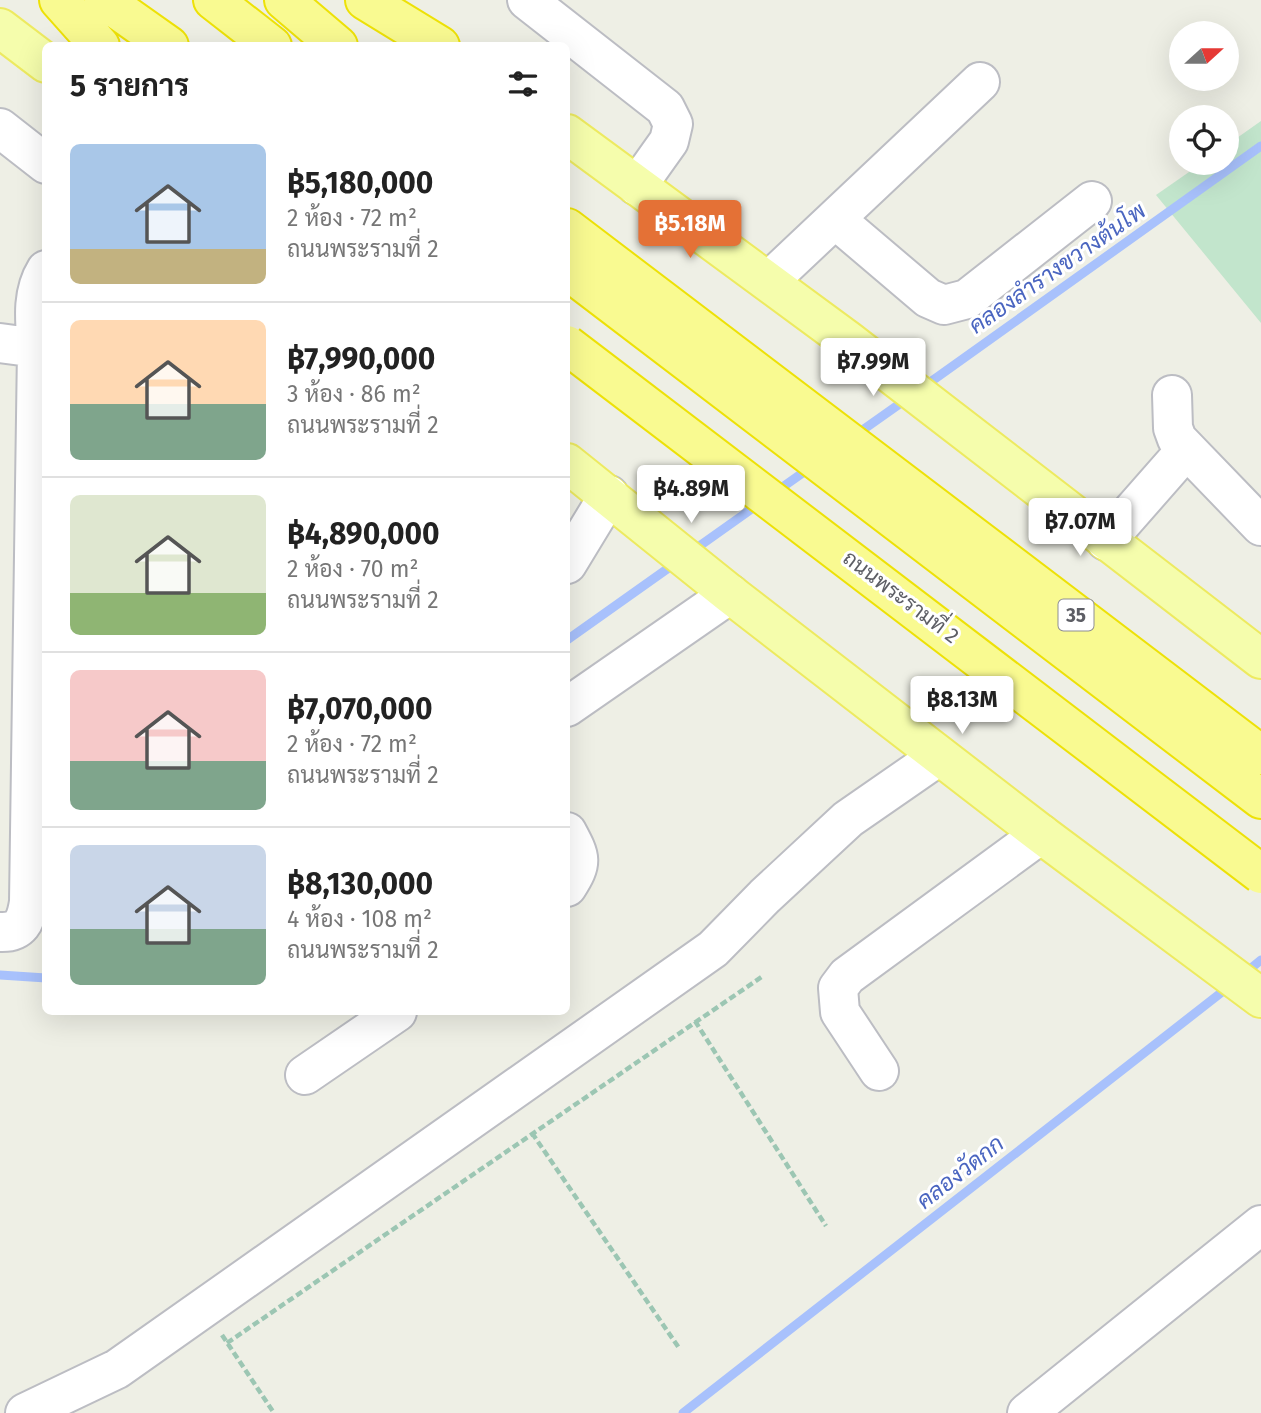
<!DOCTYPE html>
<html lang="th">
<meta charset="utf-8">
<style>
:root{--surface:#fff;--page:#f2f2f2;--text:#222;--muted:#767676;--line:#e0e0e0;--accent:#e47136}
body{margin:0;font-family:"Fira Sans",Sarabun,sans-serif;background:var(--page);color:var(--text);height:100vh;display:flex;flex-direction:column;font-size:26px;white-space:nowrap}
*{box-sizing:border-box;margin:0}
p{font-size:23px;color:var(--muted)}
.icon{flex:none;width:38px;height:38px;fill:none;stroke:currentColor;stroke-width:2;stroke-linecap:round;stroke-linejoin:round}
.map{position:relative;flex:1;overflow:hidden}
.side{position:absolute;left:42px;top:42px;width:528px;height:973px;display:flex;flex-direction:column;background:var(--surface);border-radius:10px;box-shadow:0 7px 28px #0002}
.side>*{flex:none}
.needle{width:46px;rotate:69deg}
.tools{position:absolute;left:1169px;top:21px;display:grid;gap:14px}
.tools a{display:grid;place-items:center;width:70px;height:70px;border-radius:50%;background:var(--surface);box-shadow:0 7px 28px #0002;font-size:35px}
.price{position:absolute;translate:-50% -60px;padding:0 16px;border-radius:7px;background:#fff;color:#222;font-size:23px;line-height:46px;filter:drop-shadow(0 2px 4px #0008)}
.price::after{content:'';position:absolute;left:50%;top:42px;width:21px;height:16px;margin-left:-10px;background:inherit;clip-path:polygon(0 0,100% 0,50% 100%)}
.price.selected{background:var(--accent);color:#fff}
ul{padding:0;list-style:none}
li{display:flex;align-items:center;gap:21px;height:175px;padding:0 28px}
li+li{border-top:2px solid var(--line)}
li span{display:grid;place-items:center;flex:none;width:196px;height:140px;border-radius:10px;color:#555}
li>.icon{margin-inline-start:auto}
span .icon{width:84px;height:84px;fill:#fffc;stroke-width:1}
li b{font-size:30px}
h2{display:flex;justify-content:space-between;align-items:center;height:84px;padding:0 28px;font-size:30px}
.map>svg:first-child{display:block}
</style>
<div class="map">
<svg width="1261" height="1413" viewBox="0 0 1261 1413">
<rect width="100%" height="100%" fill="#eeefe5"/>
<path fill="#c2e5cc" d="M1261,121V323L1156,195L1202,163H1227V145Z"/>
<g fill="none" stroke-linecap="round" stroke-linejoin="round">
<path stroke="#a8c1fc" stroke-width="9" d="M922,388L1261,146
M857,434L908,398
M777,491L811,467
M691,552L760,503
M567,640L677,562
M1244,974L1261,960
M0,975L46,978
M683,1413L1231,985"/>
<g stroke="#bcbdc3" stroke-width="42">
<path id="minor" d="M527,0L665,108L673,124L669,141L637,186
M0,128L46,164
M835,219L928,298L944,305L967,299L1092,201
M769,281L980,82
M0,343L37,348
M1172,395L1173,428L1177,439L1261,526
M1106,541L1185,451
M567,564L609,495
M567,707L730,594
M567,832C581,858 583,862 567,887
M0,932C21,933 26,921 29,902L37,348C35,322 31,294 46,270
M879,1071L840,1012L838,988L847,976L1041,834
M305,1075L397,1012
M25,1413L117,1369L713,949L765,896L848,819L939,756
M1027,1413L1261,1225"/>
</g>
<g stroke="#edea60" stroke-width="42">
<path id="major" d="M0,28L46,63
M567,134L847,340L1261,659
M567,463L730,594L1041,834L1261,998"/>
</g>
<g stroke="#ede107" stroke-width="42">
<path id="highway" d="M59,0L100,46
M104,0L169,46
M213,0L272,46
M284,0L338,46
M365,0L440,46
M567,228L1261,755
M567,270L1261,799"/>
</g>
<path stroke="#9cc6b3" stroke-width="4.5" stroke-dasharray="7 3.5" stroke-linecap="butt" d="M695,1021L826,1226
M532,1133L679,1348
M222,1335L274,1413
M227,1343L763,976"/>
<use href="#minor" stroke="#fff" stroke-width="38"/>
<use href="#major" stroke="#f5fdac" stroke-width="38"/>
<use href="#highway" stroke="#f9fa91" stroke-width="38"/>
<g stroke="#ede107" stroke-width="42" stroke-linecap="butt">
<path id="highway-bridge" d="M567,345L1261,874"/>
</g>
<use href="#highway-bridge" stroke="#f9fa91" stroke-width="38"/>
</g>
<g text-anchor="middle" stroke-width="6" stroke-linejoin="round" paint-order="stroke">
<rect fill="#fff" stroke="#8e8e93" stroke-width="2" x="1058.5" y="599.5" width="35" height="31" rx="5"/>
<g font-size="19" font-weight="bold" fill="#5d5e65">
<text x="1076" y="622">35</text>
</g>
<g font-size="21" fill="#5d5e65" stroke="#fff">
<text transform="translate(901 597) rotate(37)" y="7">ถนนพระรามที่ 2</text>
</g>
<g font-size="23" font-style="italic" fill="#4a65c0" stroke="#fff">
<text transform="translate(1057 268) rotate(-35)" y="8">คลองลำรางขวางต้นโพ</text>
<text transform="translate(960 1172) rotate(-38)" y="8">คลองวัดกก</text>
</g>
</g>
</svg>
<div class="tools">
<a><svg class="needle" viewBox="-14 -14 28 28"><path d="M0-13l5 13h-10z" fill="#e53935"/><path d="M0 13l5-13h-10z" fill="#767676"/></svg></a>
<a><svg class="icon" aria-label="locate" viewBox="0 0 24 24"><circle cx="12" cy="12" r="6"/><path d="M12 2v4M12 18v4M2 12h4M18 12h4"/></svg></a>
</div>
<b class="price selected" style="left:690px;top:260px">฿5.18M</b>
<b class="price" style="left:873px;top:398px">฿7.99M</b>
<b class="price" style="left:691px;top:525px">฿4.89M</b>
<b class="price" style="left:1080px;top:558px">฿7.07M</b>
<b class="price" style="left:962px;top:736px">฿8.13M</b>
<section class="side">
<h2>5 รายการ<svg class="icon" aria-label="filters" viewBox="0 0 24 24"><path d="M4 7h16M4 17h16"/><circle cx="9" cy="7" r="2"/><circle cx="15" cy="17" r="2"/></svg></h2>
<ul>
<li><span style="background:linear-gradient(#a9c7e8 75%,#c2b280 0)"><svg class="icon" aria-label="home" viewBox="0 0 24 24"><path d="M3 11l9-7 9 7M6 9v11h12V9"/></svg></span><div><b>฿5,180,000</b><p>2 ห้อง · 72 m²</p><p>ถนนพระรามที่ 2</p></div></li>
<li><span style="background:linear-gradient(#ffd9b3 60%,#7fa58c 0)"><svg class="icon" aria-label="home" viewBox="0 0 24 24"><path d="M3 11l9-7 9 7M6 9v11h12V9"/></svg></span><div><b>฿7,990,000</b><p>3 ห้อง · 86 m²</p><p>ถนนพระรามที่ 2</p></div></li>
<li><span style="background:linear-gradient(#dfe7d0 70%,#8fb573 0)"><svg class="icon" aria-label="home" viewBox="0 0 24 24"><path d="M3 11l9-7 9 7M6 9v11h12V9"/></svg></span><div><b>฿4,890,000</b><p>2 ห้อง · 70 m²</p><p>ถนนพระรามที่ 2</p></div></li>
<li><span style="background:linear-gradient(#f6c9c9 65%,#7fa58c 0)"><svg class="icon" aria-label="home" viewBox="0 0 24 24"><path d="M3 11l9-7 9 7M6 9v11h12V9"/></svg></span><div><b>฿7,070,000</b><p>2 ห้อง · 72 m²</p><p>ถนนพระรามที่ 2</p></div></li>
<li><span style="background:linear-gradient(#c9d6e8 60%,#7fa58c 0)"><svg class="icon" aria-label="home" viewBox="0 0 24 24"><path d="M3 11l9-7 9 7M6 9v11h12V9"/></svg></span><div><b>฿8,130,000</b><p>4 ห้อง · 108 m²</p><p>ถนนพระรามที่ 2</p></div></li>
</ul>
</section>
</div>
